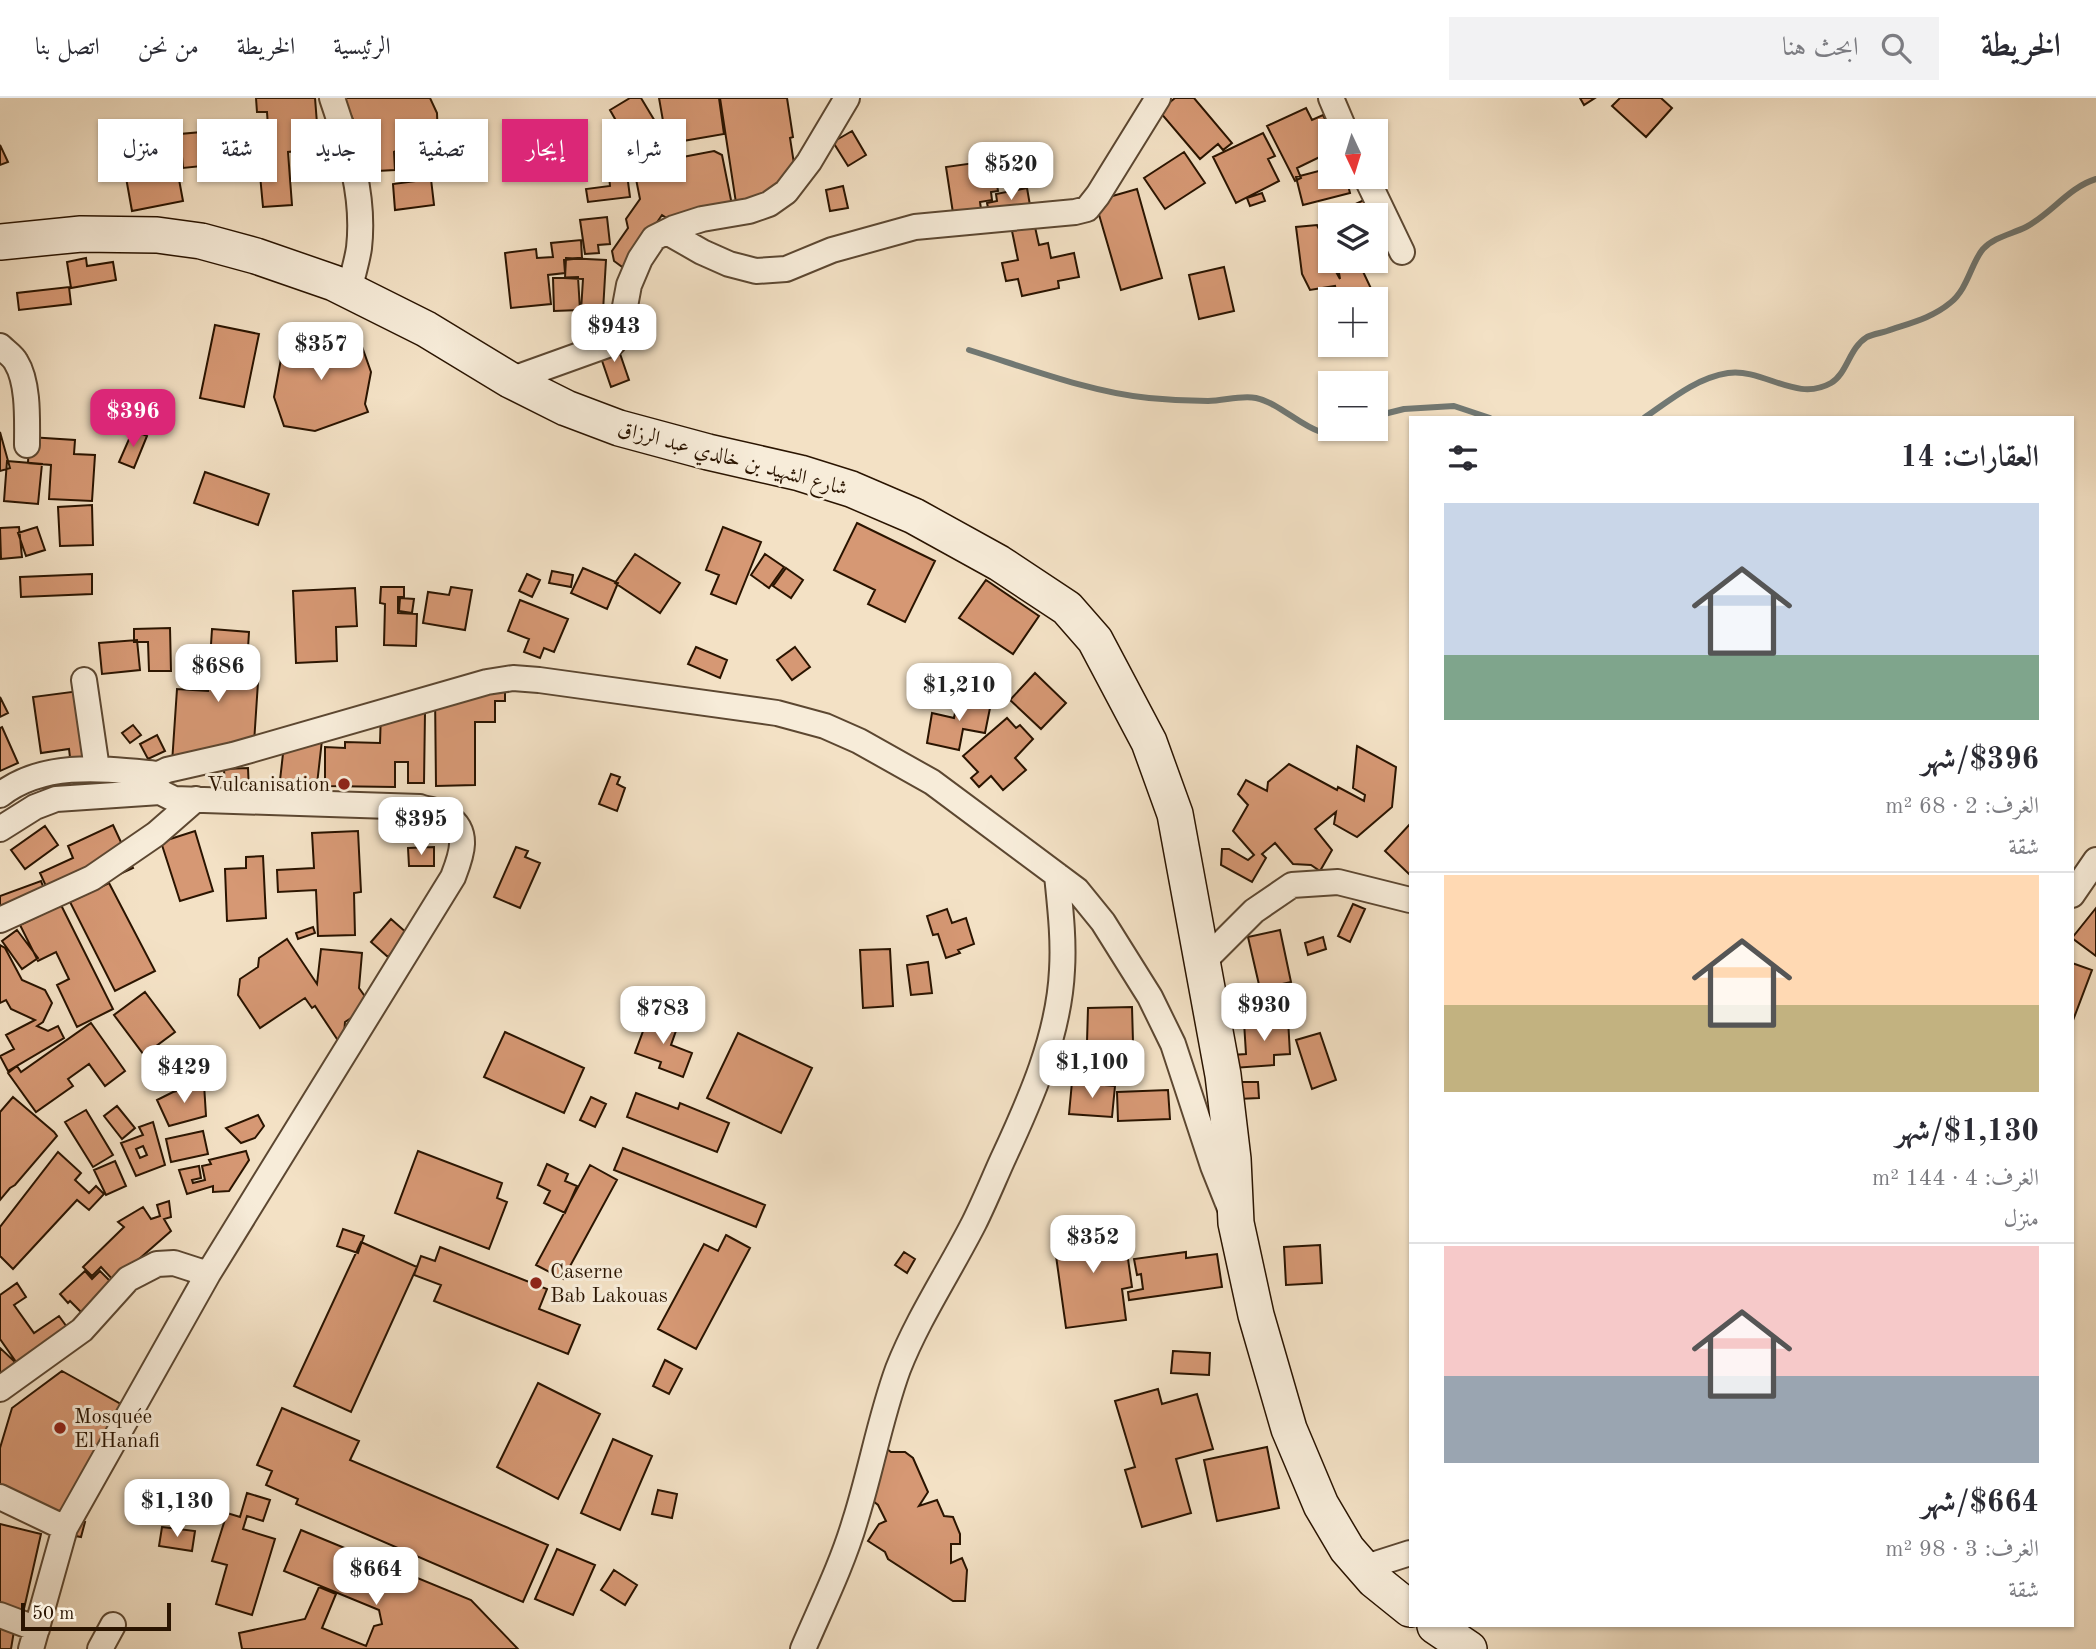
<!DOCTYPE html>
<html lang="ar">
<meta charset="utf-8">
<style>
:root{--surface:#fff;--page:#f2f2f3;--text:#2b2b33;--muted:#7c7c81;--line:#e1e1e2;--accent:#db2777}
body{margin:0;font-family:"Old Standard TT",Amiri,serif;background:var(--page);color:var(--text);direction:rtl;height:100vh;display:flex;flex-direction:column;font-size:26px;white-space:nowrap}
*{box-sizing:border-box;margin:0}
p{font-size:23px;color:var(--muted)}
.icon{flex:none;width:38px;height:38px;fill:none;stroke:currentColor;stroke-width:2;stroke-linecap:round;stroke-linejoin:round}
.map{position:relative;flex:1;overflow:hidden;direction:ltr}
.drawer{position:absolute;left:1409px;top:318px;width:665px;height:1211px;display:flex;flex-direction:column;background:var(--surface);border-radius:0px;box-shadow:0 2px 5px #0004;direction:rtl}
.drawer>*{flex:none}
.hud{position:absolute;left:21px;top:21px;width:665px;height:63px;direction:rtl;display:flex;gap:14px}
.needle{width:46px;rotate:176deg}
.fabs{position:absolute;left:1318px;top:21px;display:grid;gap:14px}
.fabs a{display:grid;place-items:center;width:70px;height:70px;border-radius:0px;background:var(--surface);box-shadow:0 2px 5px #0004;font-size:35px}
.scale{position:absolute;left:21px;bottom:18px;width:150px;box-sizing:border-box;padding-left:7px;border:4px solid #2a1400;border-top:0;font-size:19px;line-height:24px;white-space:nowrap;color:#2a1400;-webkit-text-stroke:5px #f7ecd9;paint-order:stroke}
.price{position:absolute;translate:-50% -60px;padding:0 16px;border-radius:14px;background:#fff;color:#222;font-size:23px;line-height:46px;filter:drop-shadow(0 2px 4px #0008)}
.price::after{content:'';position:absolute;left:50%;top:42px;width:21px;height:16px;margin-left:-10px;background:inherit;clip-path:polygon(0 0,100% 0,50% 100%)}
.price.selected{background:var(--accent);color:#fff}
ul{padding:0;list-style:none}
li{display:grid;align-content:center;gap:14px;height:371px;padding:0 35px}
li+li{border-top:2px solid var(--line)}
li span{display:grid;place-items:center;height:217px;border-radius:0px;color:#555}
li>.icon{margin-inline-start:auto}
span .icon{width:126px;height:126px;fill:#fffc;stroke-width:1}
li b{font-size:30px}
h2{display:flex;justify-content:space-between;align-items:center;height:84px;padding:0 35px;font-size:30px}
.tag{padding:0 24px;border-radius:0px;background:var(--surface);box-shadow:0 2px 5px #0004;font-size:24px;line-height:63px}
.tag.selected{background:var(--accent);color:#fff}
header{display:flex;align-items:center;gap:42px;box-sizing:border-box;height:98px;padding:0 35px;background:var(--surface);border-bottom:2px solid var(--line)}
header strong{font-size:33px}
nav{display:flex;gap:38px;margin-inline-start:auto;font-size:24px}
.search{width:490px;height:63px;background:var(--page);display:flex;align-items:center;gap:18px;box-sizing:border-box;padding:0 24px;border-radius:0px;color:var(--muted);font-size:26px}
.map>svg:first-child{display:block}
</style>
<header>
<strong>الخريطة</strong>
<div class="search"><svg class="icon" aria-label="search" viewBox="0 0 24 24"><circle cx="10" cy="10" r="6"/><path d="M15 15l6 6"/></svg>ابحث هنا</div>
<nav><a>الرئيسية</a><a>الخريطة</a><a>من نحن</a><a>اتصل بنا</a></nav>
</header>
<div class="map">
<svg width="2096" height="1551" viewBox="0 0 2096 1551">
<rect width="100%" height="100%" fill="#f3e1c5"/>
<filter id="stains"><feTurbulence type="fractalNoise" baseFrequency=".00286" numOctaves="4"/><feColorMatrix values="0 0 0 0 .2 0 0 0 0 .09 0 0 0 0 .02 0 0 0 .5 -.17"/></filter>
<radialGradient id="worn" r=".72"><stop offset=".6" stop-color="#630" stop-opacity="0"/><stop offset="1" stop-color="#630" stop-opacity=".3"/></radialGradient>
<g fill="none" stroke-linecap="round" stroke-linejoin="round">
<path stroke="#717873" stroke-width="6" d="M969,252C1024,269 1092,295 1149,300C1169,302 1189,303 1208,303C1224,303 1240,297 1256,300C1289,307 1317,351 1352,331
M1376,318L1404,311L1454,308L1490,320
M1644,320C1670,302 1696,280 1728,275C1764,270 1796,305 1831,285C1847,276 1849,250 1867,239C1873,236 1881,235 1887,233C1910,225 1932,220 1950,205C1968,191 1971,165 1983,151C1994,139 2012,136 2026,129C2051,116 2069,89 2096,81"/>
</g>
<path fill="#d69874" stroke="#2a1400" stroke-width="2" fill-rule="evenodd" d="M256,0H315L319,51L288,54L292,107L263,109L257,45L269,44L267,14H257Z
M343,0H430L437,15L438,44L412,46L394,54L395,72L377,73Z
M630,0H641L656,25L627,42L610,12Z
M659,0H719L724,36L677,44L676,35L666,40Z
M720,0H787L793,39L790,40L797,85L738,118Z
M1175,0H1194L1232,45L1223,52L1218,46L1200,61L1159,13Z
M1580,0H1595L1584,7Z
M1620,0H1661L1672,10L1646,39L1612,8Z
M1306,10L1312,22L1323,17L1331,33L1330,54L1297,70L1301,80L1295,83L1267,28Z
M246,30L250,63L183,70L180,36Z
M131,32L133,40L170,33L183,103L132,113L118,35Z
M852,33L866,57L848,68L833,44Z
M1263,35L1275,58L1268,61L1279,83L1236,105L1213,59Z
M0,47L8,64L0,67Z
M714,53L722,57L736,127L686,137L679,128L662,117L625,171L614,163L612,153L628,130L626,121L640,101L633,66L653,61L660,66L662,63Z
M327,54L329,75L295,78L293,57Z
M1184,54L1205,85L1165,111L1144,80Z
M974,65L975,70L994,67L998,93L991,94L992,102L980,104L981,111L953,115L946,69Z
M1330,70V79H1346L1350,95L1303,107L1296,79Z
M627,76L630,99L588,104L586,91L610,88L609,78Z
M431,81L434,107L395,112L393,86Z
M843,88L848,110L830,113L826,92Z
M1027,90L1031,113L989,114L987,105L997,103L996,96Z
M1137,91L1162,180L1121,192L1095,103Z
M1262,95L1265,103L1250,108L1247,100Z
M1364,102L1371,117H1340L1338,114Z
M607,119L610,146L598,147L599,155L585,156L580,122Z
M1376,126L1384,145L1376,149Z
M1317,127L1327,148L1330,163L1340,181L1337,163H1358L1376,201L1377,206L1376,207V201H1338L1335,188L1310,192L1302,176L1296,129Z
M1035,129L1039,147L1048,145L1051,160L1074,155L1079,179L1058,183L1059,190L1022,198L1018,181L1006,183L1002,165L1018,162L1012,133Z
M581,142L582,160L564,162L565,175L548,177L551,206L511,210L505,155L536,151L537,160L553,159L551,145Z
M86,160L87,168L113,164L116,182L71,190L67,164Z
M566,160L606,162L602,230L580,229L583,181L565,180Z
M1224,169L1234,213L1199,221L1189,177Z
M578,179L580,212L554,213L553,180Z
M69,189L71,206L19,212L17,195Z
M215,227L259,236L244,309L200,300Z
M286,234L344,245L352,242L360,243L371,274L365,306L368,314L315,333L284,328L274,299Z
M616,244L629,282L611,289L598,251Z
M133,332L147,338L134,370L119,364Z
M0,334L10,370L0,373Z
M29,339L75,342L74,356L95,357L92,403L49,401L51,367L28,365Z
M7,363L42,366L38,406L4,403Z
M205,374L269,396L258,427L194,405Z
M92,407L93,447L60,448L58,409Z
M857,425L935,463L905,524L868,506L875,492L834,472Z
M19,429L22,459L1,461L0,430Z
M37,429L45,452L26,458L18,435Z
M723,429L761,444L736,506L711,496L719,477L706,472Z
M635,456L680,485L660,515L615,485Z
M765,456L784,469L769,490L751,477Z
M583,470L618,485L607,511L571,495Z
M786,470L803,482L791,500L773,488Z
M552,473L573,477L571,489L549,485Z
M92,476V496L21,499L20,479Z
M527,476L540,482L532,499L519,493Z
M986,482L1039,518L1013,556L959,520Z
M381,489H404V499H398V515L417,516L416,548L384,547L385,506L380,505Z
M451,489L472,492L465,532L423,525L428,494L449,497Z
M355,490L357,528L336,529L337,563L296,565L293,493Z
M400,500L414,501L412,515L399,513Z
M520,502L568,521L554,554L544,550L540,560L524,554L529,541L508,533Z
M170,530L171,573H149L148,544H134V531Z
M212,531L249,534L246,583L258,584L254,645L238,651L211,649L209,668L172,665L177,591L208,593Z
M137,542L140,572L102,576L99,545Z
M696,549L727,562L720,580L688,566Z
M795,549L810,569L792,582L777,562Z
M1035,575L1066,605L1041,631L1010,602Z
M505,578V603H495V624H475V687L436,688L435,595Z
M79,593L89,666L71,668L69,651L41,655L33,599Z
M0,599L8,615L0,619Z
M958,599L991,605L985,635L963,631L959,652L927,645L932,615L954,620Z
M381,613L425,614L424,685H408V664H395V689L325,688V649L345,650V644L380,645Z
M1007,620L1016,630L1020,627L1033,641L1015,660L1026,672L1003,692L991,678L979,689L971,680L978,674L963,658Z
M133,627L141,637L130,645L122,635Z
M2,629L18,665L0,673V630Z
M157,637L165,653L148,661L140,646Z
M285,638L322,642L315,704L278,700Z
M1357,648L1396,669L1392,709L1357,739L1334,726L1336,714L1315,731L1332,752L1320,773L1311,767L1293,766L1275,745L1262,756L1266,760L1252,784L1221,767L1222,751H1229L1248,762L1254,757L1233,733L1248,707L1238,696L1246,682L1267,693L1268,684L1289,666L1337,692L1338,689L1364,703L1365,697L1353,690Z
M248,670L249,693L225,694L224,671Z
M611,676L620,679L617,686L625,690L617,713L599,706Z
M1410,726V777L1385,753Z
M113,727L133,770L54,806L40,775L73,760L68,748Z
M45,728L58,747L25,771L11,752Z
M195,733L213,793L180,803L161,744Z
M358,733L361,794L354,795L355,837L318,838L316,792L278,794L277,772L314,770L312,735Z
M434,749V768H409L408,750Z
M516,749L528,753L525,759L540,765L520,810L494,799Z
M263,758L266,820L227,823L225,771L246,770V759Z
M41,783L49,804L0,823V798Z
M109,785L155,873L115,893L70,804Z
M1353,806L1365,811L1350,844L1338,838Z
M61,807L113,911L77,929L57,887L69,881L56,854L38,863L20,827Z
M2096,810V858L2072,840Z
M947,811L952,825L966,820L974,846L958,852L960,855L946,860L938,836L933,837L927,818Z
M391,821L408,836L388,859L371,844Z
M313,829L315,835L298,841L296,835Z
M17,832L38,860L22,871L2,843Z
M1280,832L1291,884L1260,891L1248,839Z
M1323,839L1326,851L1308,857L1305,845Z
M287,841L317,886L321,851L362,855L359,890L371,907L345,924L343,950L315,908L312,910L305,900L260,930L238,897L240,881L258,869L259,860Z
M0,847L5,850L22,882L45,892L52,905L43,924L37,928L48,933L58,928L64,940L8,973L0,958L14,951L6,937L35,922L11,911L6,902L0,905Z
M890,851L893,908L863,910L860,852Z
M928,864L932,895L911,897L907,867Z
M2072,865L2092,872L2072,925Z
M145,894L175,934L144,957L114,917Z
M1132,909L1133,944H1087L1088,910Z
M649,917L678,927L671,947L692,955L683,979L659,970L661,964L635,955Z
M1288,921L1290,956L1274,957V967L1233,970L1232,957L1246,956L1244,924Z
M91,925L125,973L105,988L89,966L68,981L73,988L36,1014L8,975L17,968L21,974Z
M505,934L584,970L564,1015L484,979Z
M738,935L812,970L781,1035L707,1000Z
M1320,935L1336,982L1312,991L1296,942Z
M1135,965V975L1111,976V966Z
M1072,984L1115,988L1112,1019L1069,1016Z
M1238,984H1258L1259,1000L1238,1001Z
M204,986L206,1018L169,1028L157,1002L173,994Z
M1168,992L1170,1021L1118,1023L1117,994Z
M636,995L678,1011L680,1005L729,1025L717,1054L627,1019Z
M13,999L54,1034L57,1038L15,1087L10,1090L0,1102V1014Z
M591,999L606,1006L595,1029L580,1022Z
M117,1008L135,1030L122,1041L104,1018Z
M86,1012L113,1057L93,1069L65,1024Z
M258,1017L264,1028L255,1040L241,1045L226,1030Z
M153,1024L165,1067L136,1078L121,1045L143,1037L139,1029ZM143,1048L147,1057L140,1060L136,1051Z
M203,1033L208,1056L171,1064L166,1041Z
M623,1050L765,1107L756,1129L614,1072Z
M246,1053L249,1062L229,1093L213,1094V1088L187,1096L179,1072L199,1068L201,1080L192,1082L193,1085L205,1082L202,1068L211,1066L209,1062Z
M418,1053L502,1085L497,1100L507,1104L489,1151L395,1115Z
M58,1054L81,1075L75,1082L89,1095L96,1088L104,1096L89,1112L77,1102L13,1171L0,1158V1129Z
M115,1063L126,1088L106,1097L94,1072Z
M547,1066L568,1076L565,1083L577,1088L565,1115L544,1105L550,1093L538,1087Z
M590,1067L617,1082L563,1181L536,1167Z
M169,1103L171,1119L164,1121L171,1133L114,1183L101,1169L92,1178L83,1169L124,1129L118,1124L143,1109L151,1121L160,1118L157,1107Z
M1123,1126L1132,1189L1122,1191L1126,1222L1066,1230L1053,1136Z
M343,1131L364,1138L358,1155L337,1148Z
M726,1137L750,1150L696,1251L658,1231L704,1146L718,1153Z
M361,1144L417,1169L351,1314L294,1288Z
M1320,1147L1322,1185L1286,1187L1284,1149Z
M440,1149L547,1191L539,1211L580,1227L568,1256L434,1203L441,1187L414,1177L421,1158L435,1163Z
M904,1154L915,1161L907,1175L895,1167Z
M1186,1154V1160L1217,1156L1222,1189L1129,1202L1128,1194L1143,1191L1141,1176L1137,1177L1134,1161Z
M85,1173L92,1181L100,1173L112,1185L81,1214L70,1203L68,1205L60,1196Z
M17,1185L26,1199L14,1207L34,1235L59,1218L72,1236L21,1271L0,1241V1197Z
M0,1250L15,1264L0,1280Z
M1173,1253L1210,1255L1209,1277L1171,1275Z
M665,1262L682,1271L669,1296L653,1288Z
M62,1273L126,1309L62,1421L0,1389V1350L12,1310Z
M538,1285L600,1316L558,1401L497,1369Z
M1158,1291L1162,1306L1197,1296L1213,1351L1176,1361L1191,1415L1142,1429L1125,1372L1135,1369L1115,1303Z
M282,1310L359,1343L350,1362L548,1447L523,1504L296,1406L298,1401L266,1387L272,1373L257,1367Z
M613,1341L652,1358L620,1432L581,1415Z
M1267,1349L1279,1410L1217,1423L1204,1362Z
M887,1351L891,1354H905L913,1360L928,1394L919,1408L937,1402L944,1418L953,1419L960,1436V1446H951V1465L962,1460L967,1472L965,1503H953L888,1461L885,1454L868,1443L879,1426L886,1423L878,1407L873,1403Z
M658,1392L677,1396L672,1420L652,1416Z
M247,1395L270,1402L263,1423L247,1418L243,1431L275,1441L252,1517L216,1506L227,1467L212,1463L227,1415L240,1419Z
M73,1421L85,1424L81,1439L70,1437Z
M0,1426L41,1436L21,1524L0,1520Z
M162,1429L195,1433L192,1453L159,1448Z
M301,1432L471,1502L518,1551H242L239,1535L305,1521L319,1489L336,1496L322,1530L366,1548L374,1528L382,1526L379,1512L284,1473Z
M557,1451L595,1467L573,1517L535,1501Z
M614,1472L637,1487L625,1507L601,1492Z
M0,1530L14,1533L11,1551H0Z"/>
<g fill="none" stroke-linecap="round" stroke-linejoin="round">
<g stroke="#5c4731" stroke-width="28">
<path id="street" d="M332,0C349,50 365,97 359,150C357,164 352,179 349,193
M1331,0L1345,33
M1366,79L1402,154
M667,134L702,154L729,166L756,173L786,171L832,152L915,129L1075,114L1087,111L1098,97L1158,0
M0,248C5,253 13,258 16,264C29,285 27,323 27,347
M510,282L613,245L620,235L629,187L640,161L654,140L674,130L702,121L749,113L769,106L786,94L809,64L847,0
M84,582L97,671
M0,697C45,662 106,671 159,676
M0,731L35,709L56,701L160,694
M2072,797L2096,762
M0,822L92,780L156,736L196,701
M1203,864L1254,813L1292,787L1338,784L1410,802
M0,1291L82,1232L128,1181L157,1166L174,1165L208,1176
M0,1399L65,1430
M1363,1470L1410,1455
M0,1517L37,1531
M31,1551L65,1430L208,1176L453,779C461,758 471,734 447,718C441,713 428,712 420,709L174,701L160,694L155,684L159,676L167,672L233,657L487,584L513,580L539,582L777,615L825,628L859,643L932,684L1077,792L1103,824L1150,899L1173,946L1213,1068L1229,1108
M100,1551L113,1527
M803,1551C821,1509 842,1467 855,1423C871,1373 880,1320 898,1271C918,1220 949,1174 974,1125C984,1105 993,1083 1002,1063C1030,1003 1059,938 1062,872C1064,840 1060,808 1057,777"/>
</g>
<g stroke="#2a1400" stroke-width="38">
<path id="secondary" d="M0,144L81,136L157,137L201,143L256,158L334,185L426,231L510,282L566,310L619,330L708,354L800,375L851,391L914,418L999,465L1067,510L1095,542L1149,644L1175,716L1223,977L1233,1061L1236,1125L1256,1217L1289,1331L1321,1407L1347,1451L1374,1482L1410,1511
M1435,1528L1469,1551"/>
</g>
<use href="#street" stroke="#f7ecd9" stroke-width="24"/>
<use href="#secondary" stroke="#f7ecd9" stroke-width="35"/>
</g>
<g fill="#8f2418" stroke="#f7ecd9" stroke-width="2.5">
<circle cx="344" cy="686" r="7"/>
<circle cx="536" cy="1185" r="7"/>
<circle cx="60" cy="1330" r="7"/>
</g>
<g text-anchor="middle" stroke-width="6" stroke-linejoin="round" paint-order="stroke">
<g font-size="21" fill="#2a1400" stroke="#f7ecd9">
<text transform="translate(733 360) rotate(15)" y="7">شارع الشهيد بن خالدي عبد الرزاق</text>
</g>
<g font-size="21" fill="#2a1400" stroke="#f7ecd9" text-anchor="start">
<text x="330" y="693" text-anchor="end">Vulcanisation</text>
<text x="550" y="1180">Caserne<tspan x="550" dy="24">Bab Lakouas</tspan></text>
<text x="74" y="1325">Mosquée<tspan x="74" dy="24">El Hanafi</tspan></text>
</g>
</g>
<rect width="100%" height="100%" filter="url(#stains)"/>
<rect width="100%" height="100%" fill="url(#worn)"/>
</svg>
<div class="fabs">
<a><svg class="needle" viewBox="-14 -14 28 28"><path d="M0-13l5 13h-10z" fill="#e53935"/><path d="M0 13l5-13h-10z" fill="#7c7c81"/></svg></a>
<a><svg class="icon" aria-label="layers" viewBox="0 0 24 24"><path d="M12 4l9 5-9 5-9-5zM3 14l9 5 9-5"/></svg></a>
<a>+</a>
<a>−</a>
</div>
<div class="scale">50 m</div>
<b class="price" style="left:1011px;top:104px">$520</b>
<b class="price" style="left:614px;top:266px">$943</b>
<b class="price" style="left:321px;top:284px">$357</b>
<b class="price selected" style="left:133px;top:351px">$396</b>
<b class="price" style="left:218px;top:606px">$686</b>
<b class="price" style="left:959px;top:625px">$1,210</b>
<b class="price" style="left:421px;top:759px">$395</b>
<b class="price" style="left:1264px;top:945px">$930</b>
<b class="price" style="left:663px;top:948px">$783</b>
<b class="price" style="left:1092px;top:1002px">$1,100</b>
<b class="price" style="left:184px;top:1007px">$429</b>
<b class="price" style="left:1093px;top:1177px">$352</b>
<b class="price" style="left:177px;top:1441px">$1,130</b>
<b class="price" style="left:376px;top:1509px">$664</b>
<div class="hud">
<a class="tag">شراء</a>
<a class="tag selected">إيجار</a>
<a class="tag">تصفية</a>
<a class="tag">جديد</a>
<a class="tag">شقة</a>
<a class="tag">منزل</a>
</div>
<section class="drawer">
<h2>العقارات: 14<svg class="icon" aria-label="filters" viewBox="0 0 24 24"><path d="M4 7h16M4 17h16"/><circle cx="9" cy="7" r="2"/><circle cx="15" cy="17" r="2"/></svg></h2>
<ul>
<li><span style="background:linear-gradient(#c9d6e8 70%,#7fa58c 0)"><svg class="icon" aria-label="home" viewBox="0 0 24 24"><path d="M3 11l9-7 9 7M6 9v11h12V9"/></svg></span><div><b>$396/شهر</b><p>الغرف: 2 · 68 m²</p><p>شقة</p></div></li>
<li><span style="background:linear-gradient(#ffd9b3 60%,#c2b280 0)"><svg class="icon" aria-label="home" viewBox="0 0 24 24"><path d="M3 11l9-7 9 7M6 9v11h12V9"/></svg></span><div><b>$1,130/شهر</b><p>الغرف: 4 · 144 m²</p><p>منزل</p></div></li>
<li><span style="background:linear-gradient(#f6c9c9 60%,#9aa5b1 0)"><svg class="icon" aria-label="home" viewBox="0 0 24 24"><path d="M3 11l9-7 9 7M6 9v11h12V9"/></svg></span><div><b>$664/شهر</b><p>الغرف: 3 · 98 m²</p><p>شقة</p></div></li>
</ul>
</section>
</div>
